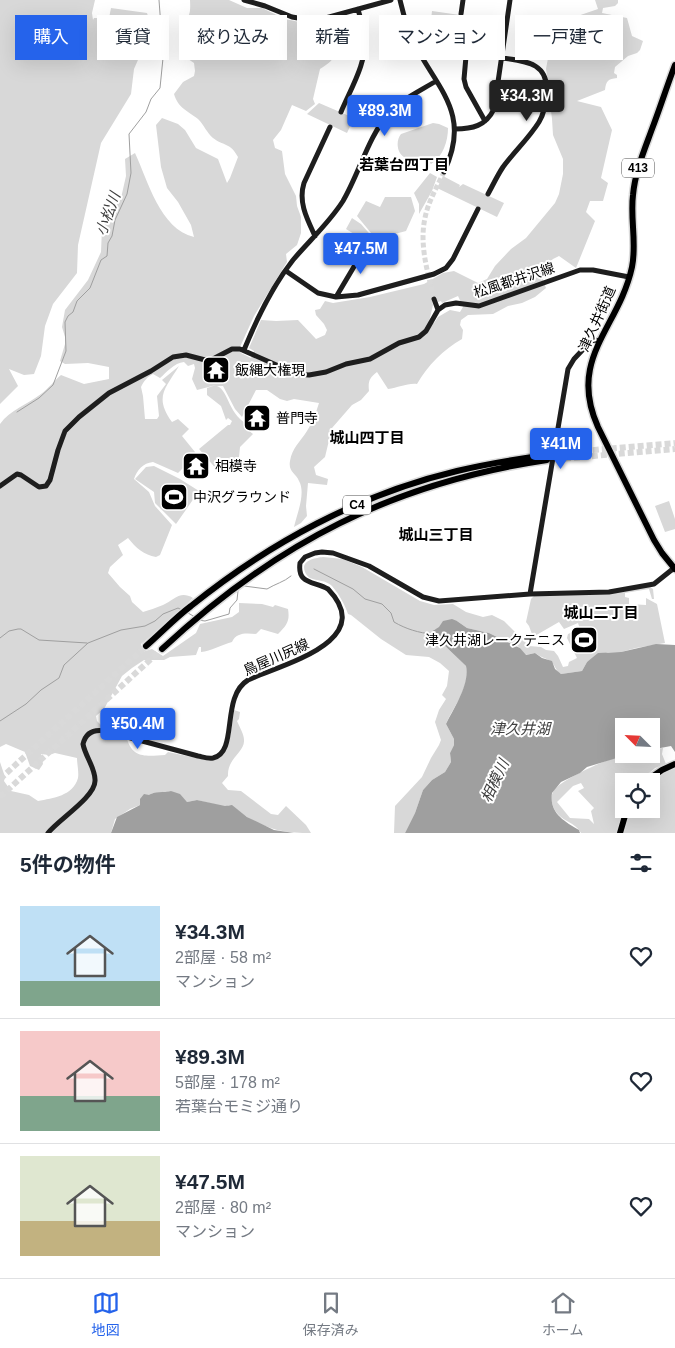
<!DOCTYPE html>
<html lang="ja">
<meta charset="utf-8">
<style>
:root{--surface:#fff;--page:#f2f2f3;--text:#1f2937;--muted:#747a83;--line:#e0e1e3;--accent:#2563eb}
body{margin:0;font-family:Helvetica,"Noto Sans JP",sans-serif;background:var(--page);color:var(--text);height:100vh;display:flex;flex-direction:column;font-size:19px;white-space:nowrap}
*{box-sizing:border-box;margin:0}
p{font-size:16px;color:var(--muted)}
.icon{flex:none;width:28px;height:28px;fill:none;stroke:currentColor;stroke-width:2;stroke-linecap:round;stroke-linejoin:round}
.map{position:relative;height:833px;overflow:hidden}
.sheet{display:flex;flex-direction:column;background:var(--surface);flex:1}
.sheet>*{flex:none}
.hud{position:absolute;left:15px;top:15px;width:645px;height:45px;display:flex;gap:10px}
.needle{width:32px;rotate:294deg}
.tools{position:absolute;left:615px;top:718px;display:grid;gap:10px}
.tools a{display:grid;place-items:center;width:45px;height:45px;border-radius:0px;background:var(--surface);box-shadow:0 5px 20px #0002;font-size:25px}
.price{position:absolute;translate:-50% -42px;padding:0 11px;border-radius:5px;background:var(--accent);color:#fff;font-size:16px;line-height:32px;filter:drop-shadow(0 1px 2px #0008)}
.price::after{content:'';position:absolute;left:50%;top:30px;width:15px;height:11px;margin-left:-8px;background:inherit;clip-path:polygon(0 0,100% 0,50% 100%)}
.price.on{background:#222;color:#fff}
ul{padding:0;list-style:none}
li{display:flex;align-items:center;gap:15px;height:125px;padding:0 20px}
li+li{border-top:1px solid var(--line)}
li span{display:grid;place-items:center;flex:none;width:140px;height:100px;border-radius:0px;color:#555}
li>.icon{margin-inline-start:auto}
span .icon{width:60px;height:60px;fill:#fffc;stroke-width:1}
li b{font-size:21px}
h2{display:flex;justify-content:space-between;align-items:center;height:60px;padding:0 20px;font-size:21px}
.pill{padding:0 18px;border-radius:0px;background:var(--surface);box-shadow:0 5px 20px #0002;font-size:18px;line-height:45px}
.pill.on{background:var(--accent);color:#fff}
.tabs{display:flex;justify-content:space-around;align-items:center;height:70px;border-top:1px solid var(--line);background:var(--surface);font-size:14px;color:var(--muted)}
.tabs a{display:grid;justify-items:center;gap:2px}
.tabs .on{color:var(--accent)}
.map>svg:first-child{display:block}
</style>
<div class="map">
<svg width="675" height="833" viewBox="0 0 675 833">
<rect width="100%" height="100%" fill="#fff"/>
<path fill="#d8d8d8" fill-rule="evenodd" d="M0,0H95L92,13L93,20L94,18H109L111,8L147,13L148,16L142,47L127,43L126,44L118,43L141,50V53L134,69L131,94L101,143L78,245L77,273L53,304L45,326L41,356L34,374L24,375L9,369L18,386L0,404Z
M190,0H229L247,8H262L285,19L323,27L335,37C337,55 336,59 320,69L313,99L315,104L306,111L292,105L281,130L273,140L275,148L282,151L285,174L296,196L297,206L301,217V233L297,245L286,254L287,262L254,316L240,347L241,353L251,358L254,351L249,348L261,320L276,321L298,320L316,339L325,335L327,330L324,324L316,315L315,310L320,309L325,301L333,303L370,297L424,284L443,273L454,271L478,283L487,279L495,266L511,249L526,238L555,203L559,194L563,174V159L553,135L552,119L551,111L548,108L550,93L546,69L553,31L563,21L598,9L595,0H618V3L615,6L603,8L602,13L627,18L632,36L643,41L640,50L637,53L628,56L615,67L614,73L617,75V78C608,79 606,81 605,90L577,101L601,107L612,130L601,178L608,183L603,201H590L586,212L595,221L576,268L559,256L553,259L540,271L546,288L535,297L522,303L508,306L493,314L468,315L461,320L460,325L463,330L462,339C443,350 428,365 417,384C407,383 398,388 388,389L377,372C369,378 368,382 369,391L361,400L352,405L332,428L325,457L314,467L316,475L328,479L327,485L308,483L306,506L307,516L301,523L294,527C297,514 306,493 299,481C296,473 288,472 290,461C292,448 300,442 307,431C313,422 316,412 319,403L294,399L287,401L280,399L267,390H256L242,417L235,409L223,386H217C229,390 228,417 251,426L248,430L253,434L240,447L239,457L218,471L199,449L228,425H230L232,421L228,418L226,420L221,406L207,395V388L216,385L197,390L192,379L195,368L194,364L188,366L184,362C174,363 167,372 160,378L153,374C147,377 144,381 141,387L143,396L145,419H157L159,416L157,396L166,384L162,380L179,366C165,389 154,397 172,422L178,419L189,429L182,436L195,452L193,458L178,473L153,462C143,463 137,470 134,479L149,492L155,506L172,525L160,555L156,557C144,555 136,548 128,538L118,545L123,555L110,567L108,573L120,587L130,596L132,602L143,612C149,610 156,608 163,605C174,600 180,590 193,598L166,624L141,644L142,652L152,649L163,656L196,633L200,624L232,617L239,612V603L262,604L273,607L275,605L288,609C290,621 287,625 278,634L261,629L256,634C247,633 236,632 232,642C221,645 211,651 201,652V647H199L196,655L170,657L164,660H144L132,668L122,676L104,709L96,716L97,721L102,726H115L114,735L127,739C133,759 147,756 165,755L168,752L211,761C232,756 231,727 234,710L240,712L239,719L237,721C239,726 244,734 244,740C245,752 227,758 228,776L222,783L228,790L241,791L271,814L278,815L286,806L306,825L311,833C286,833 272,831 249,818C242,814 237,808 229,805L225,807L197,800L187,802L171,791L159,794L152,793L140,805L130,809L115,819L111,833H0V762L5,777L4,781L11,791L29,795L38,801C53,798 73,796 78,778C79,772 77,764 77,758L55,753L49,755L41,754L43,764L39,770L30,766L25,752L6,744L0,747V424C10,410 28,404 41,394C48,389 54,381 61,375L84,384L109,379V367L88,363L65,364L60,361L65,344V337L62,327L65,310L88,280L101,252L102,228L121,198L126,176L125,159L135,153C148,181 160,229 194,237L191,225L178,202L167,188L161,167L156,125L162,118L178,124L185,130L196,148L218,159L227,183L230,178L238,157C230,142 223,146 213,138C207,133 204,125 198,119C188,111 178,108 174,94L183,82L194,76L195,71L194,63L188,59C187,47 180,42 184,28C188,13 191,18 190,0ZM458,296L463,307L460,312L450,310L438,317L434,323L429,322L433,305L432,301L436,298L438,302L441,301L442,303Z
M432,11L481,18L479,34L430,28Z
M319,103L354,118L347,133L307,114Z
M433,123L439,124L448,128C448,141 443,157 431,164C423,155 417,160 407,158C397,156 395,141 401,134Z
M430,173L437,177L432,191L419,214V204L414,193Z
M443,176L460,185L459,187L463,184L504,203L497,217L437,188Z
M385,197H411L415,211L406,231L376,239L357,216L366,201L380,207Z
M352,218L361,224L375,240L367,242L346,229Z
M154,466L180,479L199,491L176,524L155,503L154,492L135,479L146,467Z
M669,501L675,519V529L665,532L655,506Z
M323,557L343,559L362,567L420,601L434,605L453,604L466,612L483,617L492,615L504,621L529,646L541,647L546,650L554,651L558,656L563,667L568,666L569,662L577,658L567,638L568,634L580,629L578,623L564,629L559,622L533,637L529,626L526,622L531,599L535,595L650,587L653,589L654,599H652L649,589L625,593V597L629,598V604L646,605V598L657,604L665,643L636,648L621,652H608L587,662L582,671L561,674C555,671 556,665 550,661C546,658 540,657 535,653L525,655L519,647L489,633L467,628L457,621L434,630L433,638L444,645L466,666C471,686 453,707 446,724L454,739V745L450,753L451,762L445,772L432,780L423,790L415,813L405,833H394L395,806L422,777L431,758L439,745L441,740L435,722L439,710L446,699L442,695L447,686L449,671L440,663L429,657L406,655L381,639L351,615L348,614C345,605 339,594 332,586C326,580 317,581 310,578C308,577 306,574 305,572C300,560 316,558 323,557Z
M651,747L655,749L663,748L662,754L666,764L655,768L640,781H624V809L617,833H581C574,820 557,822 552,803C551,800 551,796 553,792C559,779 614,756 628,754C635,753 644,754 651,754ZM581,783L584,788L578,791L594,808L591,811L594,824L589,819L570,818L557,802L573,786Z
M675,767V833H623L631,809H651V784L665,771Z"/>
<path fill="#9f9f9f" d="M452,619L457,621L467,628L489,633L520,648L526,655L535,653L542,658L552,661L555,669L561,674L582,671L587,662L598,653L621,652L656,644L675,645V752L671,746L655,749L651,747V726H624V754H630L587,767L580,773L561,782L552,793C549,813 564,821 579,830L580,833H405L415,813L423,790L432,780L445,772L451,762L450,753L454,745V739L446,724C454,708 470,684 466,666L444,645L433,638L431,632L439,627L443,621Z
M171,791L180,794L187,802L197,800L225,806L232,805L247,817L274,830L294,833H111L117,817L140,805V799L144,794L149,795C154,791 164,793 171,791Z"/>
<g fill="none" stroke-linecap="round" stroke-linejoin="round">
<path stroke="#9f9f9f" stroke-width="1" d="M17,412L39,398L53,385L66,351L65,322L68,316L73,312L77,301L90,288L101,260L107,256L108,243L112,236L115,220L127,194L131,173L129,134L146,112L151,99L160,88L165,38L161,27L159,0
M314,569L353,589L365,599L382,604L391,613L394,622C406,629 419,633 432,634
M244,586L267,589C275,584 284,582 291,576
M188,613L195,617
M198,620L205,621L229,614L230,608L237,600L238,591
M0,638L9,631L18,629H21L39,640L87,643
M0,721L26,704L41,690L59,678L64,665L88,643L121,630L145,626L155,621L163,614L178,608L182,610"/>
<path stroke="#d9d9d9" stroke-width="5" stroke-dasharray="5 2.5" stroke-linecap="butt" d="M434,299C428,273 419,245 425,218C428,202 437,187 444,172"/>
<path stroke="#d9d9d9" stroke-width="6" stroke-dasharray="6 3" stroke-linecap="butt" d="M548,454L675,443
M547,460L675,449
M0,779L146,646
M0,797L162,649"/>
<g stroke="#dbdbdb" stroke-width="9">
<path id="highway" d="M675,65C667,86 660,108 652,129C644,151 635,172 633,195C630,219 637,243 632,267C619,328 567,358 598,427L654,540L662,553L675,569
M146,646C161,633 175,618 191,606C269,543 360,494 457,471C487,464 517,459 547,455
M162,649C276,543 393,483 547,460
M646,781L662,770L675,764
M620,833L627,809"/>
</g>
<path stroke="#1e1e1e" stroke-width="5" d="M244,0L265,6L292,17L310,20L322,19L391,0
M400,0C403,12 406,25 411,37C435,88 473,111 444,172
M461,14L463,0
M468,34L464,79L466,87L485,121
M341,112C351,88 367,63 365,36C364,27 360,18 358,9
M455,129C472,129 486,126 494,109L510,0
M488,194C493,185 497,176 503,167C514,152 529,138 539,122C544,114 545,106 546,97C551,64 528,61 502,58
M315,236C307,219 298,202 304,183L330,127
M286,271L318,293L336,297L358,295L434,274L446,268L453,259L478,209
M336,297L368,243
M434,299L438,310
M244,350C257,318 272,287 293,260C310,240 329,223 343,201C359,174 368,137 389,113C402,99 420,91 436,81
M0,486L17,474L21,475L39,487L46,486L50,480L58,450L65,431L79,417L109,393L151,371L173,357L186,355L209,361L232,349H240L297,374L309,375L326,372L346,364L370,359L399,343L419,337L426,331L438,310L445,305L456,303L479,306L580,270H593L629,277
M530,594L568,369L574,359L591,341L595,340L599,341
M48,833C58,820 95,797 95,781C96,769 85,756 83,744C86,732 94,729 105,731L198,756C203,757 208,759 213,758C239,752 220,697 248,680C283,664 378,641 328,589C315,581 297,585 300,563L305,557L315,553L322,552L333,553L369,566L423,597L439,601L530,594L609,592L654,584L674,568"/>
<use href="#highway" stroke="#000" stroke-width="6"/>
</g>
<defs>
<g id="temple-square" transform="scale(1.4375)"><rect x="-9" y="-9" width="18" height="18" rx="4" fill="#000" stroke="#fff"/><path d="M0-6L5-2H3V0L6.5 2.5H4V6H1.5V3h-3V6H-4V2.5H-6.5L-3 0V-2H-5Z" fill="#fff"/></g>
<g id="stadium-square" transform="scale(1.4375)"><rect x="-9" y="-9" width="18" height="18" rx="4" fill="#000" stroke="#fff"/><path d="M0-5a6.5 5 0 1 0 0 10a6.5 5 0 1 0 0-10ZM-3.5-1.8h7v3.6h-7Z" fill="#fff"/></g>
</defs>
<g fill-rule="evenodd">
<use href="#temple-square" x="216" y="370"/>
<use href="#temple-square" x="257" y="418"/>
<use href="#temple-square" x="196" y="466"/>
<use href="#stadium-square" x="174" y="497"/>
<use href="#stadium-square" x="584" y="640"/>
</g>
<g text-anchor="middle" stroke-width="4" stroke-linejoin="round" paint-order="stroke">
<g fill="#fff" stroke="#4c4c4c" stroke-width="1">
<rect x="622" y="158.5" width="32" height="19" rx="4"/>
<rect x="343" y="495.5" width="28" height="19" rx="4"/>
</g>
<g font-size="12" font-weight="bold" fill="#000">
<text x="638" y="172">413</text>
<text x="357" y="509">C4</text>
</g>
<g font-size="14" fill="#000" stroke="#fff">
<text transform="translate(514 280) rotate(-18)" y="5">松風都井沢線</text>
<text transform="translate(597 319) rotate(-66)" y="5">津久井街道</text>
<text transform="translate(276 657) rotate(-24)" y="5">鳥屋川尻線</text>
</g>
<g font-size="14" fill="#000" stroke="#fff" text-anchor="start">
<text x="235" y="375">飯縄大権現</text>
<text x="276" y="423">普門寺</text>
<text x="215" y="471">相模寺</text>
<text x="193" y="502">中沢グラウンド</text>
<text x="565" y="645" text-anchor="end">津久井湖レークテニス</text>
</g>
<g font-size="15" font-weight="bold" fill="#000" stroke="#fff">
<text x="404" y="170">若葉台四丁目</text>
<text x="367" y="443">城山四丁目</text>
<text x="436" y="540">城山三丁目</text>
<text x="601" y="618">城山二丁目</text>
</g>
<g font-size="15" font-style="italic" fill="#404040" stroke="#fff">
<text transform="translate(108 214) rotate(-70)" y="5">小松川</text>
<text x="520" y="734">津久井湖</text>
<text transform="translate(495 781) rotate(-65)" y="5">相模川</text>
</g>
</g>
</svg>
<div class="tools">
<a><svg class="needle" viewBox="-14 -14 28 28"><path d="M0-13l5 13h-10z" fill="#e53935"/><path d="M0 13l5-13h-10z" fill="#747a83"/></svg></a>
<a><svg class="icon" aria-label="locate" viewBox="0 0 24 24"><circle cx="12" cy="12" r="6"/><path d="M12 2v4M12 18v4M2 12h4M18 12h4"/></svg></a>
</div>
<b class="price on" style="left:527px;top:122px">¥34.3M</b>
<b class="price" style="left:385px;top:137px">¥89.3M</b>
<b class="price" style="left:361px;top:275px">¥47.5M</b>
<b class="price" style="left:561px;top:470px">¥41M</b>
<b class="price" style="left:138px;top:750px">¥50.4M</b>
<div class="hud">
<a class="pill on">購入</a>
<a class="pill">賃貸</a>
<a class="pill">絞り込み</a>
<a class="pill">新着</a>
<a class="pill">マンション</a>
<a class="pill">一戸建て</a>
</div>
</div>
<section class="sheet">
<h2>5件の物件<svg class="icon" aria-label="filters" viewBox="0 0 24 24"><path d="M4 7h16M4 17h16"/><circle cx="9" cy="7" r="2"/><circle cx="15" cy="17" r="2"/></svg></h2>
<ul>
<li><span style="background:linear-gradient(#bfe0f5 75%,#7fa58c 0)"><svg class="icon" aria-label="home" viewBox="0 0 24 24"><path d="M3 11l9-7 9 7M6 9v11h12V9"/></svg></span><div><b>¥34.3M</b><p>2部屋 · 58 m²</p><p>マンション</p></div><svg class="icon" aria-label="heart" viewBox="0 0 24 24"><path d="M12 20l-8-8c-3-5 5-10 8-4 3-6 11-1 8 4z"/></svg></li>
<li><span style="background:linear-gradient(#f6c9c9 65%,#7fa58c 0)"><svg class="icon" aria-label="home" viewBox="0 0 24 24"><path d="M3 11l9-7 9 7M6 9v11h12V9"/></svg></span><div><b>¥89.3M</b><p>5部屋 · 178 m²</p><p>若葉台モミジ通り</p></div><svg class="icon" aria-label="heart" viewBox="0 0 24 24"><path d="M12 20l-8-8c-3-5 5-10 8-4 3-6 11-1 8 4z"/></svg></li>
<li><span style="background:linear-gradient(#dfe7d0 65%,#c2b280 0)"><svg class="icon" aria-label="home" viewBox="0 0 24 24"><path d="M3 11l9-7 9 7M6 9v11h12V9"/></svg></span><div><b>¥47.5M</b><p>2部屋 · 80 m²</p><p>マンション</p></div><svg class="icon" aria-label="heart" viewBox="0 0 24 24"><path d="M12 20l-8-8c-3-5 5-10 8-4 3-6 11-1 8 4z"/></svg></li>
</ul>
</section>
<nav class="tabs">
<a class="on"><svg class="icon" aria-label="map" viewBox="0 0 24 24"><path d="M3 6l6-2 6 2 6-2v14l-6 2-6-2-6 2zM9 4v14M15 6v14"/></svg>地図</a>
<a><svg class="icon" aria-label="saved" viewBox="0 0 24 24"><path d="M7 4h10v16l-5-4-5 4z"/></svg>保存済み</a>
<a><svg class="icon" aria-label="home" viewBox="0 0 24 24"><path d="M3 11l9-7 9 7M6 9v11h12V9"/></svg>ホーム</a>
</nav>
